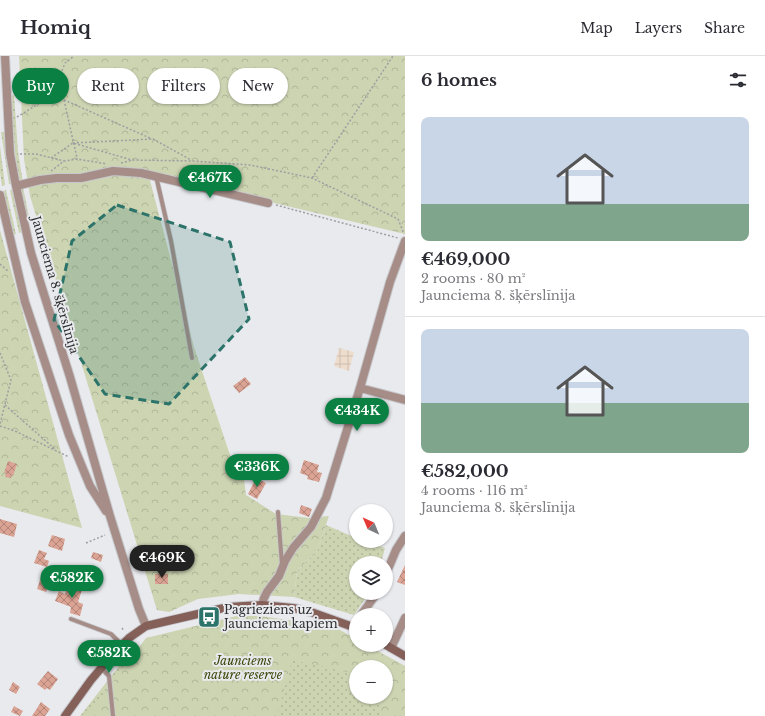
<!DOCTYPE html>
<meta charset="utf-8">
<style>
:root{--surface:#fff;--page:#f7f7f7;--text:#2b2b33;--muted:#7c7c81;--line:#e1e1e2;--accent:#0b8043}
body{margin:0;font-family:"Libre Baskerville",serif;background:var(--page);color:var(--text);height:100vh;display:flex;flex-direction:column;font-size:15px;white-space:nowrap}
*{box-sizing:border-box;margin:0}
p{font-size:13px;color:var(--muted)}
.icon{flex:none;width:22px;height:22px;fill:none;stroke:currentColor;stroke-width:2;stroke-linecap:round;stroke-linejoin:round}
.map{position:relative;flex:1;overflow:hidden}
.sheet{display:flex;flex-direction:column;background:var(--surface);width:360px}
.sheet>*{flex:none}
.hud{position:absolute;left:12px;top:12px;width:333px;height:36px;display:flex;gap:8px}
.needle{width:26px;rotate:316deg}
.tools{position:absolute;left:349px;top:448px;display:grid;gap:8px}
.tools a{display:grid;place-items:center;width:44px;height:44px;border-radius:50%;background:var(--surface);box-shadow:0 1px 3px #0004;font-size:20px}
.price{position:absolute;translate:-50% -34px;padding:0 9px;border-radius:14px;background:var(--accent);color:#fff;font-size:13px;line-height:26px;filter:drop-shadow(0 1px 2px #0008)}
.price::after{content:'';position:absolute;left:50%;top:24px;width:12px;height:9px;margin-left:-6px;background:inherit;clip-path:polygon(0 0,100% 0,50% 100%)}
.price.selected{background:#222;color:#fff}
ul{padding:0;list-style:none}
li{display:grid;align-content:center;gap:8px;height:212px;padding:0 16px}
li+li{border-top:1px solid var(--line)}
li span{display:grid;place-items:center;height:124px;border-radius:8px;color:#555}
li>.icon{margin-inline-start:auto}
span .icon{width:72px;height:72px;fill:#fffc;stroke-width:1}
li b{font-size:17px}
h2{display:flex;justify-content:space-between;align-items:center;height:48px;padding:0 16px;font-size:17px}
.pill{padding:0 14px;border-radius:18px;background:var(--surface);box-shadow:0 1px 3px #0004;font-size:14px;line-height:36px}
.pill.selected{background:var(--accent);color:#fff}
header{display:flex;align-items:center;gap:24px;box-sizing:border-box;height:56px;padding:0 20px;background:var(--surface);border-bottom:1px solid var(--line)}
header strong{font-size:19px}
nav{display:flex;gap:22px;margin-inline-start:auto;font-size:14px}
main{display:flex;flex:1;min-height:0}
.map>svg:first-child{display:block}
</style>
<header>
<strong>Homiq</strong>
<nav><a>Map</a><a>Layers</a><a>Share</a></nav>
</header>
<main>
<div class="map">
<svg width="405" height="660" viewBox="0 0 405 660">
<defs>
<pattern id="industrial-grid" width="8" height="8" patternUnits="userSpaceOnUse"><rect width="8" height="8" fill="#edc"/><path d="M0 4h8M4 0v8" fill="none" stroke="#ccbeb0"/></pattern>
<pattern id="grass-dots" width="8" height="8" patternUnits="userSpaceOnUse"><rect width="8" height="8" fill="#ccd4b2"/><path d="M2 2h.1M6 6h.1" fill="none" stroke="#b0b699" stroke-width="1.8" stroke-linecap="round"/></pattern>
<pattern id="forest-crowns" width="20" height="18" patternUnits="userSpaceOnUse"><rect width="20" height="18" fill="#ccd4b2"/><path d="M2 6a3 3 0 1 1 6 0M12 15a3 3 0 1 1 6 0" fill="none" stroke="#b0b699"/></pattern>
<pattern id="building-cross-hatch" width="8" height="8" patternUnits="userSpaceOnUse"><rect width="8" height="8" fill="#dba393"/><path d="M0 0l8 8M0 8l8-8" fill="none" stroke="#b28578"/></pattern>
</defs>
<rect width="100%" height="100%" fill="#e9eaee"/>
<path fill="url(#industrial-grid)" d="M339,292L354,296L349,315L334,310Z"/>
<path fill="url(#grass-dots)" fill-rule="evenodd" d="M14,39L18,96L23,126L19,127L15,97L10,40Z
M1,76H4L11,128H9Z
M0,90L5,129L2,130L0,116Z
M23,131L30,166H27L20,132Z
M6,134L16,178L13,179L3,135Z
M10,134H12L22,176L19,177Z
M326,469L356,482V485H365L385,492L381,507H356V537H369L354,559L294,541L297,515L317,495Z
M165,580L356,589L405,616V660H80L123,605ZM356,611H386V641H356Z"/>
<path fill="url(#forest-crowns)" d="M19,0H405V178L148,117L194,291L233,408L243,416L246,439L276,458L309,462L329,460L317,495L297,515L294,541L239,538L198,543L169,556L157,554L30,140L24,103Z
M0,174L82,472L0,450Z
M245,558L333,570L356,583V589H367L405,610V660H382L380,641H386V611H356V618L292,604L277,660H87L146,582Z"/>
<path fill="url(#building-cross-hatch)" d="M245,321L251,328L239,337L233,330Z
M304,404L319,409L317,416L322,417L319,426L307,423L308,420L300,417Z
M8,405L17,408L13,420L12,419L11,422L5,421L6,417H4Z
M256,422L266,427L257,443L248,438Z
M301,449L312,453L309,461L299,457Z
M0,463L17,468L14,481L0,477Z
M52,479L65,483L62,495L48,490Z
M39,494L47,497L44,503L49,505L47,511L34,507Z
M93,496L103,499L101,506L91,502Z
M405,509V529L397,526Z
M155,518H168V528H155Z
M41,521L50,524L46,536L37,533Z
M68,527L83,531L78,546L83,548L80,560L70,557L71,551L55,545L59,535L65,538Z
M48,615L58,623L50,634L47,632L45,634L37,628Z
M13,626L20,631L16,638L9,634Z
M41,646L50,653L45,660H32Z
M14,650L23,655L20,660L11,656Z"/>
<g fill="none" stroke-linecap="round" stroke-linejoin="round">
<g stroke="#c7c8cc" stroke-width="5.5">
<path id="service" d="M156,120L171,185L192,302
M278,456L282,509
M71,563L111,578L122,589
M101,612L109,620L113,660"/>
</g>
<g stroke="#c7c8cc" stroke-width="10">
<path id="minor" d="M5,0L10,98L16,130L31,197L70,321L110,460L139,553L146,570
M20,129L40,124L57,122H81L113,115L141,117L268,147
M0,139L25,246L69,379L90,430L106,455
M360,332L405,344
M386,518L396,494L405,480
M262,549L264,542L267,536L279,520L285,505L293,492L311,471L326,442L360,332L390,226L405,185
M361,559L377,537
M391,592L405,562"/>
</g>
<g stroke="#c7c8cc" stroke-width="10">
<path id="secondary" d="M386,589L405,600
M65,660L91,624L114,597L129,582L146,570L228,551L262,549L293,552L311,556L356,572"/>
</g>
<path stroke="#9e9fa2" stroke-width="1.5" stroke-dasharray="2 2" stroke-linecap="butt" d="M53,39L152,83
M64,44L77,102
M17,61L53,39L65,7L74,0
M73,87L153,83L191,104
M20,98H36L64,105
M51,102L73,87L132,104
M121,107L133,104L193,105L250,109L312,122L398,163L404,178
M51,115L64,105L77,103L107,108
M312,122L393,0
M276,149L398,182
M0,208L9,216
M0,297L11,324L0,368
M5,349L56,394
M0,370L15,375L69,401
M86,487L105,479
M122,572L124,575"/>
<use href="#service" stroke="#a68d88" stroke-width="4"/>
<use href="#minor" stroke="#a68d88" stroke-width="8"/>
<use href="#secondary" stroke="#846059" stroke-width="8"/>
</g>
<path fill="#2c736a" fill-opacity="0.2" stroke="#2c736a" stroke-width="3" stroke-dasharray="8 5" stroke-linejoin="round" d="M117,149L230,186L249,263L169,348L105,338L54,264L72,185Z"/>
<defs>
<g id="bus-square" transform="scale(1.15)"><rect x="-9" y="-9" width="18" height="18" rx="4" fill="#2c736a" stroke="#e9eaee"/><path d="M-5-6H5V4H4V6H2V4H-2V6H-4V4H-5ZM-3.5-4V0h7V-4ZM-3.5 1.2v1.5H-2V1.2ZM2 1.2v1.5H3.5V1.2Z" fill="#fff"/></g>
</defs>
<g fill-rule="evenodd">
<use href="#bus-square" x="209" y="561"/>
</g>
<g text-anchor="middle" stroke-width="4" stroke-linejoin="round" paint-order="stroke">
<g font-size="12" fill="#2d2e2f" stroke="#e9eaee">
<text transform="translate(55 229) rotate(74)" y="4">Jaunciema 8. šķērslīnija</text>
</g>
<g font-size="12" fill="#2d2e2f" stroke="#e9eaee" text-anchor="start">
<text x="224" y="558">Pagrieziens uz<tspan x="224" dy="14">Jaunciema kapiem</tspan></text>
</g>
<g font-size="12" font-style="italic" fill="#3c4609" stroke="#e9eaee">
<text x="243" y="609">Jaunciems<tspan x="243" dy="14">nature reserve</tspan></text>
</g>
</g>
</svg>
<div class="tools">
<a><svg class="needle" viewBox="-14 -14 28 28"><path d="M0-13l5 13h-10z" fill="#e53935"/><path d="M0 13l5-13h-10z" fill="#7c7c81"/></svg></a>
<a><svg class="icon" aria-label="layers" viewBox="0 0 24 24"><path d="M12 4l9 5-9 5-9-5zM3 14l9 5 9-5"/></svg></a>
<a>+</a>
<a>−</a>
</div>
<b class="price" style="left:210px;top:143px">€467K</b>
<b class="price" style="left:357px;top:376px">€434K</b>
<b class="price" style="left:257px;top:432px">€336K</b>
<b class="price selected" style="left:162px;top:523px">€469K</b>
<b class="price" style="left:72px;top:543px">€582K</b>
<b class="price" style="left:109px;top:618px">€582K</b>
<div class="hud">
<a class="pill selected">Buy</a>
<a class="pill">Rent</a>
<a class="pill">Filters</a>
<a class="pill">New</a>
</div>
</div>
<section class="sheet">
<h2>6 homes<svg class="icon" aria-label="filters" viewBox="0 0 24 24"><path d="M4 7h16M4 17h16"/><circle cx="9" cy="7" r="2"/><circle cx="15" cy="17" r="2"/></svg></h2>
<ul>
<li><span style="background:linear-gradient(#c9d6e8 70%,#7fa58c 0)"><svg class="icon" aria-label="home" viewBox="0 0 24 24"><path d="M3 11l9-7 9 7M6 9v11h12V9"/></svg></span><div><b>€469,000</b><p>2 rooms · 80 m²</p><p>Jaunciema 8. šķērslīnija</p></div></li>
<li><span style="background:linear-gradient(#c9d6e8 60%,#7fa58c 0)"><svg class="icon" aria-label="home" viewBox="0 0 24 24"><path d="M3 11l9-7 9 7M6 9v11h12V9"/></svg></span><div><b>€582,000</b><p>4 rooms · 116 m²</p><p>Jaunciema 8. šķērslīnija</p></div></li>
</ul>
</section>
</main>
